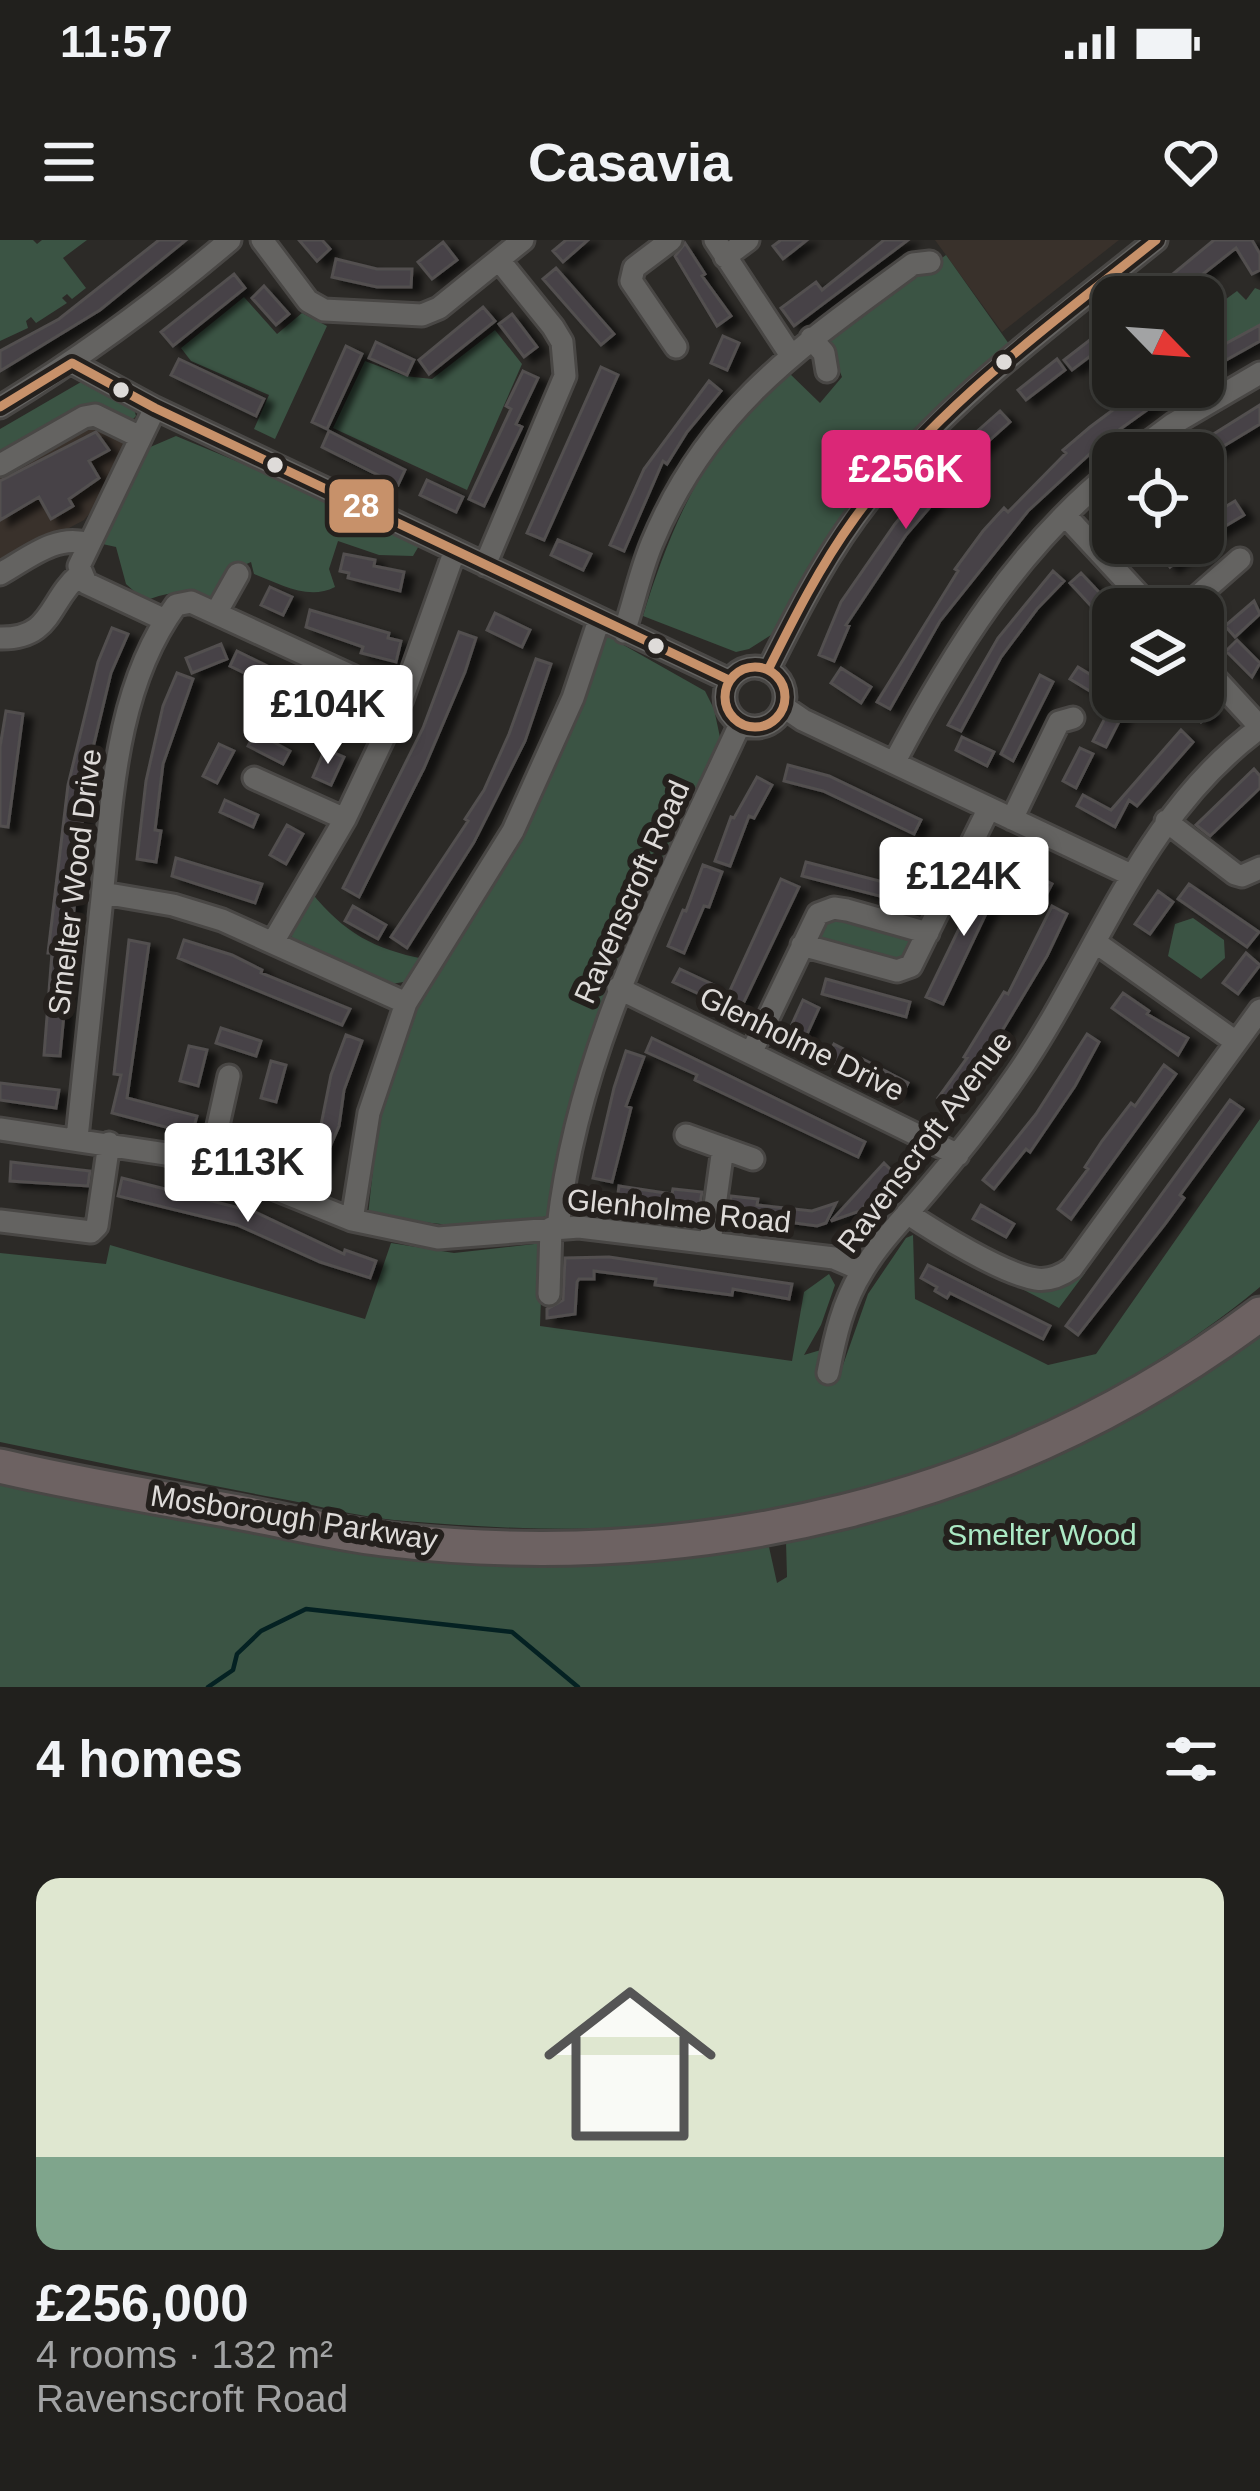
<!DOCTYPE html>
<meta charset="utf-8">
<style>
:root{--surface:#21201d;--page:#292826;--text:#f1f3f6;--muted:#a2a3a4;--line:#3e3e3b;--accent:#db2777}
body{margin:0;font-family:Helvetica,sans-serif;background:var(--page);color:var(--text);height:100vh;display:flex;flex-direction:column;font-size:45px;white-space:nowrap}
*{box-sizing:border-box;margin:0}
p{font-size:39px;color:var(--muted)}
.icon{flex:none;width:66px;height:66px;fill:none;stroke:currentColor;stroke-width:2;stroke-linecap:round;stroke-linejoin:round}
.map{position:relative;height:1447px;overflow:hidden}
.panel{display:flex;flex-direction:column;background:var(--surface);flex:1}
.panel>*{flex:none}
.needle{width:78px;rotate:115deg}
.tools{position:absolute;left:1092px;top:36px;display:grid;gap:24px}
.tools a{display:grid;place-items:center;width:132px;height:132px;border-radius:24px;background:var(--surface);box-shadow:0 3px 9px #0004,0 0 0 3px var(--line);font-size:60px}
.price{position:absolute;translate:-50% -102px;padding:0 27px;border-radius:12px;background:#fff;color:#222;font-size:39px;line-height:78px;filter:drop-shadow(0 3px 6px #0008)}
.price::after{content:'';position:absolute;left:50%;top:72px;width:36px;height:27px;margin-left:-18px;background:inherit;clip-path:polygon(0 0,100% 0,50% 100%)}
.price.selected{background:var(--accent);color:#fff}
ul{padding:0;list-style:none}
li{display:grid;align-content:center;gap:24px;height:636px;padding:0 36px}
li span{display:grid;place-items:center;height:372px;border-radius:24px;color:#555}
li>.icon{margin-inline-start:auto}
span .icon{width:216px;height:216px;fill:#fffc;stroke-width:1}
li b{font-size:51px}
h2{display:flex;justify-content:space-between;align-items:center;height:144px;padding:0 36px;font-size:51px}
.status{display:flex;justify-content:space-between;align-items:center;height:84px;padding:0 60px;background:var(--surface);direction:ltr}
.status svg{height:33px;fill:currentColor}
header{display:flex;justify-content:space-between;align-items:center;height:156px;padding:0 36px;background:var(--surface);font-size:54px;font-weight:800}
.map>svg:first-child{display:block}
</style>
<div class="status"><b>11:57</b><svg viewBox="0 0 49 12"><path d="M0 12V9h3v3zM5 12V6h3v6zM10 12V3h3v9zM15 12V0h3v12zM26 1h20v11H26zM47 4h2v5h-2z"/></svg></div>
<header><svg class="icon" aria-label="menu" viewBox="0 0 24 24"><path d="M4 6h16M4 12h16M4 18h16"/></svg>Casavia<svg class="icon" aria-label="heart" viewBox="0 0 24 24"><path d="M12 20l-8-8c-3-5 5-10 8-4 3-6 11-1 8 4z"/></svg></header>
<div class="map">
<svg width="1260" height="1447" viewBox="0 0 1260 1447">
<defs>
<filter id="shadow"><feDropShadow dx="9" dy="5" stdDeviation="3" flood-color="#0009"/></filter>
</defs>
<rect width="100%" height="100%" fill="#2c2a27"/>
<path fill="#39312b" d="M935,0H1119L1002,92Z
M84,168L131,181L136,176L95,267L84,280L0,325V216Z"/>
<path fill="#3b5444" d="M0,0H33L37,4L42,0H87L63,18L86,48L72,59L67,54L62,58L67,63L36,83L31,77L26,81L28,88L0,101Z
M946,15L1009,104L940,169L863,255L771,395L749,409L736,412L643,376C661,317 684,258 719,207C738,180 766,156 788,132L820,163L842,137L828,101Z
M1255,48L1260,50V84L1224,104L1207,73L1237,51L1246,60Z
M244,57L277,94L302,73L327,86L275,199L254,189L269,155L191,121L181,108Z
M495,90L522,124L467,250L333,188L365,121L405,136L432,139Z
M81,142L134,169L136,176L131,181L98,169L0,216V189Z
M176,196L301,248L420,304L413,316L379,315L338,301L329,329L335,347C308,361 281,344 254,334L251,322L240,327L215,361C188,351 172,350 145,361L126,344L116,307L98,303L148,208Z
M604,394L705,451L714,469L721,502L633,694L549,976L477,988L368,976L380,863L411,768Z
M311,652C344,693 374,709 424,719L409,741L386,745L297,704L287,690Z
M828,675L913,700L903,725L818,698Z
M1193,678L1224,700L1225,718L1201,739L1168,716L1175,684Z
M1260,879V1047C1124,1160 940,1240 767,1272C645,1295 517,1291 394,1280C355,1276 316,1265 277,1258C185,1241 92,1221 0,1202V1013L106,1024L110,1005L365,1079L391,1003L454,1013L543,1003L540,1086L792,1121L804,1052L829,1034L835,1045L821,1085L804,1115L824,1109L820,1141L837,1142L868,1054L906,998L913,995L915,1059L1048,1125L1096,1114Z
M1080,1029L1085,1033L1059,1068L1020,1048L1024,1042Z
M1260,1089V1447H0V1237L336,1303L367,1315L562,1326L769,1307L777,1343L787,1337L786,1302C878,1279 970,1255 1058,1216C1130,1184 1196,1135 1260,1089Z"/>
<g fill="none" stroke-linecap="round" stroke-linejoin="round">
<path stroke="#042122" stroke-width="4.5" d="M208,1447L233,1430L237,1414L261,1391L306,1369L512,1392L578,1447"/>
</g>
<path fill="#464347" stroke="#525050" stroke-width="3" filter="url(#shadow)" d="M159,0H186L100,70L0,131V111L59,79Z
M299,0H322L330,9L317,21Z
M566,0H588L563,22L553,11Z
M781,0H807L783,19L773,6Z
M884,0H908L794,86L781,68L816,42L822,50Z
M1214,0H1252L1260,14V30L1252,34L1236,8L1174,57H1145Z
M443,2L457,20L432,39L418,22Z
M685,3L705,34L702,36L731,76L717,86L675,16Z
M336,19L377,29H412L411,47H377L332,37Z
M556,28L614,94L601,105L543,39Z
M234,34L245,48L173,106L161,92Z
M264,46L289,74L276,85L252,58Z
M483,67L495,81L429,134L419,120Z
M512,74L537,107L524,117L499,84Z
M1113,82V99L1072,130L1064,120Z
M1260,85V101L1203,133V116Z
M723,96L739,103L727,130L711,123Z
M376,102L414,120L407,135L369,118Z
M346,106L362,114L327,189L312,182Z
M179,119L264,159L256,176L171,135Z
M1057,119L1065,130L1026,160L1018,150Z
M601,127L618,135L544,300L527,293Z
M523,131L538,138L516,184L522,187L484,266L469,259L511,169L506,166Z
M709,141L721,151L687,192L667,224L663,221L624,311L610,305L644,229Z
M1153,147H1179L1105,200L1028,271L940,381L890,469L877,462L958,331L955,329L983,291L1004,268L1008,272L1066,213L1063,210L1090,187L1125,161L1127,164Z
M1260,165V184L1204,218L1196,205Z
M1000,171L1010,182L981,208L906,295L846,385L849,386L834,421L819,415L841,362L895,284L964,203Z
M329,191L405,230L398,245L322,207Z
M96,192L109,210L89,221L99,238L69,259L73,266L51,279L39,257L0,280V241Z
M427,240L463,257L456,272L420,255Z
M1235,261L1244,275L1212,294L1203,280Z
M558,300L591,314L583,330L551,315Z
M1175,303H1199L1170,327L1161,315Z
M344,314L375,320L374,326L404,332L400,351L348,338L349,333L340,331Z
M1053,331L1064,341L1037,369L1001,417L961,491L948,485L998,398Z
M1081,333L1113,367V390L1070,343Z
M270,347L292,357L283,375L261,365Z
M1254,361L1260,374L1235,397L1225,386Z
M310,370L389,393L388,398L401,401L396,422L361,413L363,407L306,387Z
M495,373L530,390L522,407L487,390Z
M112,388L128,394L111,433L87,533L60,816L44,815L52,713H48L68,545L98,422Z
M459,392L476,398L465,432L424,528L359,657L343,648L423,488Z
M1237,400L1260,423L1252,437L1226,411Z
M221,404L227,419L192,433L186,418Z
M237,411L363,473L356,487L230,426Z
M536,419L551,424L525,501L474,602L407,708L391,697L468,581L465,579L484,550L509,494Z
M1078,427L1111,447L1103,459L1070,439Z
M841,428L871,447L861,463L831,443Z
M177,433L193,439L163,524L155,590L161,591L156,622L137,619L146,541L163,466Z
M1040,435L1053,442L1013,521L1001,514Z
M1115,459L1128,464L1106,507L1093,501Z
M1181,459H1200L1212,473L1201,482Z
M6,471L23,474L8,587L0,586V507Z
M1181,490L1193,502L1137,566L1129,560L1115,587L1077,566L1083,555L1111,570Z
M255,492L290,511L283,524L248,506Z
M962,497L994,512L987,526L956,510Z
M219,504L234,511L217,543L203,536Z
M1080,508L1093,514L1076,548L1063,541Z
M325,509L344,517L331,545L313,537Z
M788,525L829,536L921,580L914,594L823,551L784,541Z
M1254,529L1260,536V548L1210,596L1196,585Z
M757,537L772,545L754,578L749,576L730,626L715,621L731,577L734,578Z
M225,560L258,575L253,587L220,572Z
M287,585L303,594L286,624L270,615Z
M917,606L935,614L921,644L903,635Z
M176,618L262,644L255,663L172,636Z
M806,622L895,645L891,659L802,636Z
M703,625L722,632L709,667L704,666L684,713L668,706L683,670L686,671Z
M1019,627L1052,644L1044,659L1011,642Z
M986,633L1002,640L943,764L926,757Z
M781,639L799,647L743,764L727,757Z
M1189,644L1259,692L1247,707L1178,659Z
M1158,651L1173,662L1150,694L1135,684Z
M353,666L386,685L378,699L345,681Z
M1052,666L1067,674L1047,716L981,826L948,866L938,858L967,818L964,817L1004,752L1008,754Z
M129,700L149,704L127,858L197,876L192,894L112,873L121,835L114,834Z
M184,700L232,715L262,730L261,733L350,769L342,785L178,718Z
M1246,713L1260,725L1238,754L1223,743Z
M680,729L714,745L708,758L673,742Z
M826,739L910,762L906,777L822,754Z
M1123,753L1149,771L1147,774L1188,798L1178,815L1112,768Z
M803,760L819,768L803,803L787,795Z
M221,788L261,801L256,816L216,803Z
M1087,794L1099,802L1075,846L1030,912L1026,909L994,949L983,940L1036,874Z
M346,795L362,801L344,850L339,886L320,930L304,923L321,885L331,835Z
M652,798L865,902L858,917L695,840L697,835L646,812Z
M834,804L908,843L902,855L826,819Z
M189,806L207,810L198,846L180,841Z
M626,811L644,817L626,866L631,868L612,942L593,938L614,848Z
M271,821L286,825L276,862L261,858Z
M1164,825L1176,834L1071,979L1058,969L1088,929L1085,927L1102,901L1131,863L1135,866Z
M0,843L59,850L56,868L0,860Z
M1230,860L1243,869L1180,955L1184,958L1165,984L1078,1095L1066,1086Z
M254,891L284,902L277,920L247,909Z
M11,922L90,931L88,946L10,941Z
M884,923L894,933L860,971L831,981Z
M122,938L255,972L344,1014L345,1010L376,1021L370,1038L320,1022L237,985L118,956Z
M619,946L672,954L673,949L702,952L699,970L617,961Z
M731,956L758,959L757,965L812,971L836,963L826,983L817,986L729,974Z
M981,965L1014,984L1006,997L973,979Z
M609,1017L792,1044L789,1059L733,1049L732,1055L655,1045L656,1039L594,1031V1039H579L577,1042L575,1074L547,1078V1069L563,1060L565,1018Z
M928,1025L1050,1086L1043,1099L954,1055L950,1053L947,1058L935,1051L937,1047L921,1038Z"/>
<g fill="none" stroke-linecap="round" stroke-linejoin="round">
<g stroke="#494745" stroke-width="27">
<path id="minor" d="M262,0L308,61L324,70L422,75L439,68L523,0
M671,0L634,28L631,41L676,107
M715,0L790,114
M725,17L748,0
M811,98L824,113L827,131
M72,123L155,168L729,440
M0,167C82,117 157,62 230,0
M155,168L79,326L86,343L165,380
M1134,213L1173,184L1260,133
M0,225L84,177L95,175L140,197
M1065,275L1152,369
M485,325L565,136L562,102L553,87L499,20
M0,334C27,319 57,293 88,304
M1183,369L1240,319
M216,373L238,334
M624,392C634,362 640,332 652,303C708,168 800,107 913,24L930,22
M0,398C53,399 48,361 80,334
M1203,425L1260,487
M725 457a30 30 0 1 1 60 0a30 30 0 1 1-60 0Z
M768,430C798,370 829,309 871,257C952,156 1056,81 1156,0
M784,467L803,480L1131,635
M895,521C953,412 1016,310 1113,231
M254,538L345,579
M1012,579L1059,482L1073,478
M1166,581L1235,634L1242,636L1260,628
M103,653L173,665L222,680L406,763
M273,702L345,579L402,459L455,310
M1095,702L1236,802
M802,705L897,731L911,726L989,568
M618,748L958,915
M752,811L818,674L834,668L847,670L928,693
M0,889L166,914L248,938L352,980L438,998L579,987L834,1018L862,1030
M686,895L753,919
M77,898C86,818 94,738 102,658C112,560 115,448 176,365L191,362L402,459
M209,926L229,836
M907,973C937,993 1003,1034 1036,1039C1050,1041 1061,1036 1072,1028L1260,770
M352,980L369,873L406,763L513,591L573,458L599,380
M0,981L91,992L97,986L109,903
M558,987C578,806 665,647 740,484
M710,1002L723,908
M549,1054L551,988
M828,1133C835,1097 843,1061 863,1030C880,1001 905,977 926,952C958,915 988,877 1016,836C1097,719 1140,575 1260,488"/>
</g>
<g stroke="#494745" stroke-width="39">
<path id="highway" d="M0,1226C77,1244 155,1257 232,1271C282,1280 333,1293 384,1299C696,1336 1008,1263 1260,1074"/>
</g>
<use href="#minor" stroke="#646361" stroke-width="21"/>
<use href="#highway" stroke="#6d6262" stroke-width="33"/>
<g stroke="#24201d" stroke-width="18">
<path id="bus-1" d="M0,167L72,123L155,168L729,440
M725 457a30 30 0 1 1 60 0a30 30 0 1 1-60 0Z
M768,430C794,378 820,326 854,279C935,167 1050,85 1156,0"/>
</g>
<use href="#bus-1" stroke="#c7916a" stroke-width="9"/>
</g>
<g fill="#dedbd9" stroke="#24201d" stroke-width="4.5">
<circle cx="1004" cy="122" r="10"/>
<circle cx="121" cy="150" r="10"/>
<circle cx="275" cy="225" r="10"/>
<circle cx="656" cy="406" r="10"/>
</g>
<g text-anchor="middle" stroke-width="12" stroke-linejoin="round" paint-order="stroke">
<g font-size="30" fill="#dedbd9" stroke="#24201d">
<text transform="translate(75 642) rotate(-83)" y="10">Smelter Wood Drive</text>
<text transform="translate(632 652) rotate(-66)" y="10">Ravenscroft Road</text>
<text transform="translate(802 804) rotate(26)" y="10">Glenholme Drive</text>
<text transform="translate(925 902) rotate(-53)" y="10">Ravenscroft Avenue</text>
<text transform="translate(679 971) rotate(6)" y="10">Glenholme Road</text>
<text transform="translate(294 1278) rotate(9)" y="10">Mosborough Parkway</text>
</g>
<g font-size="30" fill="#ace9c5" stroke="#24201d">
<text x="1042" y="1305">Smelter Wood</text>
</g>
</g>
<rect stroke="#24201d" stroke-width="4.5" x="327" y="237" width="69" height="58" rx="12" fill="#c7916a"/>
<g font-size="33" text-anchor="middle" font-weight="bold" fill="#fff">
<text x="361" y="277">28</text>
</g>
</svg>
<div class="tools">
<a><svg class="needle" viewBox="-14 -14 28 28"><path d="M0-13l5 13h-10z" fill="#e53935"/><path d="M0 13l5-13h-10z" fill="#a2a3a4"/></svg></a>
<a><svg class="icon" aria-label="locate" viewBox="0 0 24 24"><circle cx="12" cy="12" r="6"/><path d="M12 2v4M12 18v4M2 12h4M18 12h4"/></svg></a>
<a><svg class="icon" aria-label="layers" viewBox="0 0 24 24"><path d="M12 4l9 5-9 5-9-5zM3 14l9 5 9-5"/></svg></a>
</div>
<b class="price selected" style="left:906px;top:292px">£256K</b>
<b class="price" style="left:328px;top:527px">£104K</b>
<b class="price" style="left:964px;top:699px">£124K</b>
<b class="price" style="left:248px;top:985px">£113K</b>
</div>
<section class="panel">
<h2>4 homes<svg class="icon" aria-label="filters" viewBox="0 0 24 24"><path d="M4 7h16M4 17h16"/><circle cx="9" cy="7" r="2"/><circle cx="15" cy="17" r="2"/></svg></h2>
<ul>
<li><span style="background:linear-gradient(#dfe7d0 75%,#7fa58c 0)"><svg class="icon" aria-label="home" viewBox="0 0 24 24"><path d="M3 11l9-7 9 7M6 9v11h12V9"/></svg></span><div><b>£256,000</b><p>4 rooms · 132 m²</p><p>Ravenscroft Road</p></div></li>
</ul>
</section>
